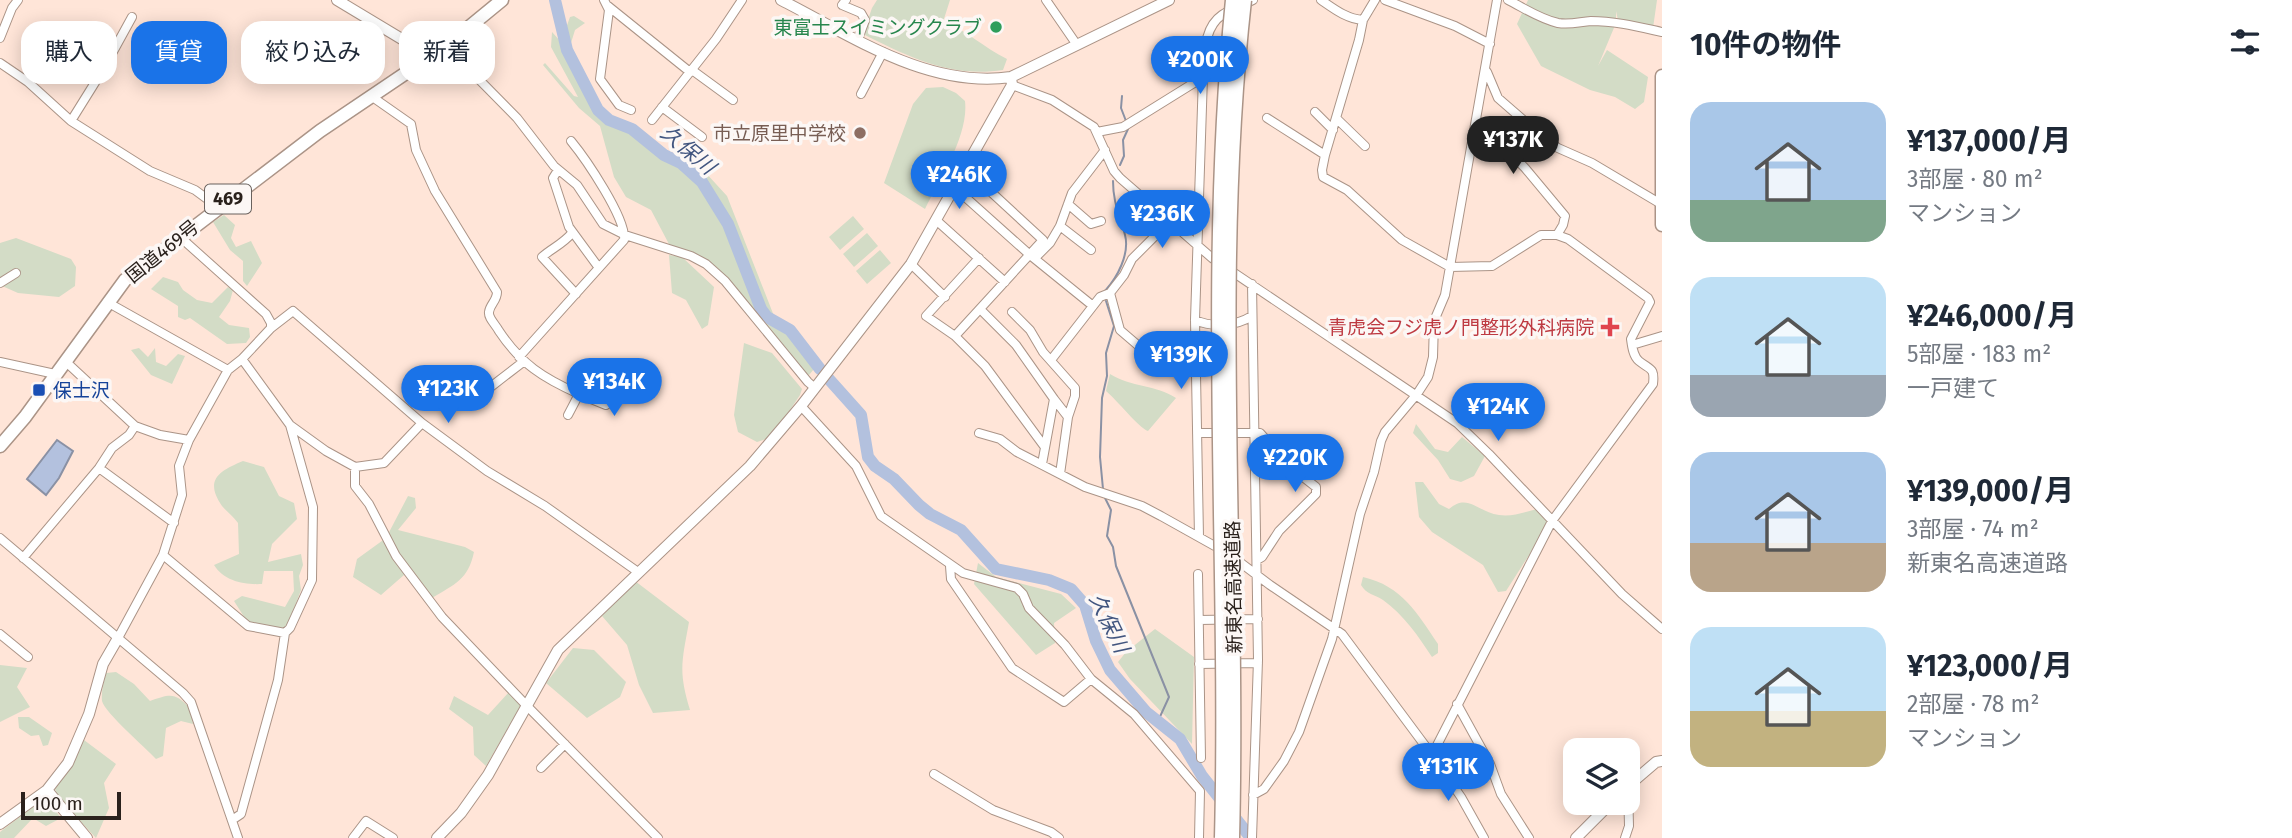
<!DOCTYPE html>
<html lang="ja">
<meta charset="utf-8">
<style>
:root{--surface:#fff;--page:#f2f2f3;--text:#1f2937;--muted:#747a83;--accent:#1a73e8}
body{margin:0;font-family:"Fira Sans","Noto Sans JP",sans-serif;background:var(--page);color:var(--text);height:100vh;display:flex;flex-direction:column;font-size:26px;white-space:nowrap}
*{box-sizing:border-box;margin:0}
p{font-size:23px;color:var(--muted)}
.icon{flex:none;width:38px;height:38px;fill:none;stroke:currentColor;stroke-width:2;stroke-linecap:round;stroke-linejoin:round}
.map{position:relative;flex:1;overflow:hidden}
.side{display:flex;flex-direction:column;background:var(--surface);width:630px}
.side>*{flex:none}
.banner{position:absolute;left:21px;top:21px;width:665px;height:63px;display:flex;gap:14px}
.tools{position:absolute;left:1563px;top:738px;display:grid;gap:14px}
.tools a{display:grid;place-items:center;width:77px;height:77px;border-radius:14px;background:var(--surface);box-shadow:0 4px 18px #0003;font-size:35px}
.scale{position:absolute;left:21px;bottom:18px;width:100px;box-sizing:border-box;padding-left:7px;border:4px solid #2a211c;border-top:0;font-size:19px;line-height:24px;white-space:nowrap;color:#2a211c;-webkit-text-stroke:5px #fcf7f5;paint-order:stroke}
.price{position:absolute;translate:-50% -60px;padding:0 16px;border-radius:24px;background:var(--accent);color:#fff;font-size:23px;line-height:46px;filter:drop-shadow(0 2px 4px #0008)}
.price::after{content:'';position:absolute;left:50%;top:42px;width:21px;height:16px;margin-left:-10px;background:inherit;clip-path:polygon(0 0,100% 0,50% 100%)}
.price.active{background:#222;color:#fff}
ul{padding:0;list-style:none}
li{display:flex;align-items:center;gap:21px;height:175px;padding:0 28px}
li span{display:grid;place-items:center;flex:none;width:196px;height:140px;border-radius:21px;color:#555}
li>.icon{margin-inline-start:auto}
span .icon{width:84px;height:84px;fill:#fffc;stroke-width:1}
li b{font-size:30px}
h2{display:flex;justify-content:space-between;align-items:center;height:84px;padding:0 28px;font-size:30px}
.tag{padding:0 24px;border-radius:21px;background:var(--surface);box-shadow:0 4px 18px #0003;font-size:24px;line-height:63px}
.tag.active{background:var(--accent);color:#fff}
main{display:flex;flex:1;min-height:0}
.map>svg:first-child{display:block}
</style>
<main>
<div class="map">
<svg width="1662" height="838" viewBox="0 0 1662 838">
<rect width="100%" height="100%" fill="#ffe5d8"/>
<path fill="#d3dcc6" d="M877,0H950L943,22C967,30 984,48 1007,59L1003,70C950,78 909,57 863,34L872,8Z
M1528,0H1657L1653,28L1618,20L1616,11V23L1598,66L1607,50L1648,77L1644,102L1635,109L1615,97L1590,90L1541,66L1517,24Z
M574,16L585,23L575,30L567,56L592,107L609,117L632,124L659,150L694,160L727,196L774,316L793,329L819,363L809,375L804,373L727,278L670,246L651,210L626,197L614,177L600,126L579,108L543,65L545,63L574,96L578,97L551,47L552,32L561,42L570,17Z
M943,87L956,93L965,101C969,135 940,179 925,209L884,183L913,104L926,88Z
M224,215L235,225L231,238L236,247L251,241L262,263L247,286L243,281V261L230,250L213,222Z
M853,216L864,229L840,250L829,237Z
M867,233L878,246L854,267L843,254Z
M16,238L71,259L76,267L75,286L59,297L18,293L0,285V243Z
M880,250L891,263L867,284L856,271Z
M669,255L682,257L714,287L708,325L702,329L686,300L672,293Z
M163,277L178,282L183,290L197,300L212,303L228,287L233,290L230,301L219,317L229,325L249,328L250,337L246,343L227,344L190,318L185,320L178,317V306L151,289Z
M744,343L772,353L802,389L800,395L772,437L757,442L738,432L734,415Z
M139,348L148,357L155,348L156,362L166,366L178,354L185,356L172,384L151,375L131,350Z
M1110,374C1131,387 1156,385 1176,398L1148,431C1139,428 1117,400 1106,391Z
M1416,424L1435,449L1448,452L1462,437L1485,456L1474,476L1461,482L1450,479L1438,460L1413,433Z
M243,461L264,467L279,496L294,503L297,519L272,544L268,562L301,554L303,565L299,576L301,590L289,622L282,631L248,623L234,601L242,596L285,607L294,591L293,571H264L262,584C244,585 224,581 214,565L239,554L238,523C233,516 227,512 222,506C204,480 219,471 243,461Z
M1415,482H1423L1439,504L1449,509C1468,492 1479,513 1499,515C1512,517 1525,512 1537,509L1549,524L1506,591L1498,592L1483,565L1432,532L1419,517Z
M408,496L415,498L416,508L398,530L465,547L474,552C468,580 455,584 432,598L417,583L404,575L381,595L353,577L357,559L386,538Z
M978,563L996,577L1061,594L1076,608L1054,623L1055,643L1036,655L974,584Z
M1363,577C1402,586 1417,613 1438,644V653L1432,657C1419,637 1403,614 1383,600C1374,594 1367,595 1361,585Z
M635,581L689,622C682,661 678,671 690,710L653,713L639,685L627,645L602,616Z
M1155,629L1194,657L1192,744L1130,679L1118,662L1126,652Z
M573,648L594,650L626,682L620,697L587,718L546,683Z
M0,665L27,668L17,687L30,707L0,722Z
M116,672L134,684L150,701C172,693 175,693 191,709L193,724L181,721L166,728L163,756L156,759C145,747 105,713 102,701C101,691 104,682 106,673Z
M509,692L521,705L486,766L474,755L473,727L449,709L454,696L488,715Z
M18,717H29L52,733L48,745L43,746L39,735L31,736L19,728Z
M84,740L116,764L104,783L109,808L96,838L56,795L55,787Z
M38,803H50L61,818L46,826L33,818L14,838H0V832Z"/>
<path fill="#b3c1de" stroke="#8a91a4" stroke-width="2" d="M57,440L73,451L59,478L46,495L27,479Z"/>
<g fill="none" stroke-linecap="round" stroke-linejoin="round">
<path stroke="#8a91a4" stroke-width="2" d="M1122,96L1121,108L1126,121
M1120,165L1124,156L1123,140L1128,129
M1105,291C1117,278 1130,254 1125,235C1120,215 1113,204 1113,181
M1103,489L1100,457L1102,398L1107,376L1106,353L1114,326L1106,301
M1105,498L1111,510L1107,536L1113,547L1116,566L1169,697L1158,721"/>
<path stroke="#b3c1de" stroke-width="12" d="M555,0L567,50L598,110L609,120L632,129L664,155L681,163L702,182L728,224L761,309L767,317L790,330L820,369
M827,377L861,415L868,457L875,466L894,479L919,505L930,514L961,530L996,569L1049,580L1071,589L1085,605L1096,641L1110,670L1146,712L1180,739L1202,776L1251,838"/>
<g stroke="#ab9487" stroke-width="10">
<path id="minor" d="M604,0L609,10L600,79L619,105L631,110
M846,0L842,5L861,13L865,20L858,39
M1046,0L1077,45
M1321,0C1334,9 1347,19 1363,20L1375,0
M1385,0L1455,26L1490,44
M1508,0C1524,8 1540,19 1558,23C1570,25 1579,22 1591,21C1615,21 1639,27 1662,32
M608,6L690,72
M1363,20L1359,40L1325,155L1322,170L1323,177L1347,190L1402,240L1450,267L1492,266L1541,235H1557L1568,239L1648,298L1650,302L1631,339C1632,346 1633,356 1639,361C1650,370 1655,367 1653,384L1552,521L1432,755
M0,38L12,8L18,0
M446,46L517,118L554,166L577,185L603,224L625,235L691,256L706,264L725,281L808,382L815,388
M0,63L28,82L71,121L150,171L195,190L218,207
M692,70L733,100
M1487,72L1498,98L1544,138L1558,148L1592,163L1661,204
M1012,85L1052,100L1094,127L1114,171L1120,178L1212,258L1457,423L1489,454L1622,594L1662,629
M861,94L883,52
M371,96L411,124L416,150L435,191L497,292C497,301 490,304 489,312C488,318 496,325 499,331C521,364 543,378 579,394L568,415
M662,107L702,137
M1315,112L1333,130
M1267,118L1325,155
M1336,118L1365,146
M652,120L716,39L742,0
M1477,120L1525,168L1565,216L1563,225L1557,235
M71,121L104,68L132,17
M1097,132L1123,127L1197,81L1203,76C1205,55 1203,28 1222,15C1232,8 1243,5 1253,0
M558,170L553,178L569,227L599,268
M954,187L1030,255L1093,306L1100,297L1110,293
M1068,204L1091,224L1101,221
M936,220L1005,282
M1060,226L1091,250
M572,233C563,244 552,248 542,257L576,294
M979,258L926,316L955,336L985,366L1044,446
M1035,258L1050,243L1060,226L1072,193L1105,150
M911,264L945,297
M0,283L16,273
M1252,284L1258,660L1252,838
M107,302L228,370
M980,309L1016,345L1054,399L1042,464
M1012,312L1030,330L1043,352L1075,388V396L1068,417
M1195,320C1213,328 1236,326 1252,316
M271,328L293,311L422,423L487,471L545,506L638,572
M955,336L1043,240L965,168
M1156,340L1195,364
M1632,345L1662,336
M1148,354L1120,330L1110,293L1124,275L1132,259L1155,236L1163,218
M519,357L624,240C627,219 585,158 571,141
M1051,360L1093,306
M65,361L135,426L160,435L189,440L228,370L242,359L271,328V323L266,314L180,237
M0,362L55,374
M488,389L523,362
M579,394L606,405L638,376
M1054,399L1068,417L1060,474
M801,406L856,466L881,516L963,573L1017,588L1023,594L1029,608L1065,645L1091,679
M290,425L326,451L355,467V486L369,504L396,556L442,617L527,706L658,838
M979,433L1000,439L1017,452L1085,487L1142,506L1161,516L1229,554L1270,585L1342,634L1432,755L1461,797L1484,838
M1197,433H1260L1293,469L1316,487V494L1279,531L1262,557L1257,560
M355,467L384,463L422,423
M99,468L174,523
M1199,537L1195,320L1203,76
M0,538L183,693L191,702L238,838
M163,555L248,626L285,633
M23,558L99,468L112,448L129,435L135,426
M950,566L951,579L1012,668L1064,702L1091,679L1134,714L1200,791L1199,838
M1198,574L1201,758
M1199,620L1258,619
M0,634L28,657
M118,638L163,555L182,495L179,466L189,440
M1199,664L1258,663
M1457,704L1490,764L1501,794L1529,838
M541,768L565,744
M934,774L993,810L1051,832L1059,838
M1253,795L1264,789L1284,761L1299,732L1332,639L1360,514L1374,472L1381,441L1385,432L1417,394L1428,377L1433,357L1434,321L1445,295L1497,0
M232,820L241,814L278,680L285,633L290,628L312,580L313,507L290,425L242,359
M353,838L366,821L393,838
M1625,838L1629,826L1628,786"/>
</g>
<g stroke="#ab9487" stroke-width="12">
<path id="tertiary" d="M337,0L430,56
M781,0C852,36 928,89 1011,77L1169,0
M1628,786L1656,762L1662,761
M47,790L87,838
M0,824L47,790L68,763L89,714L103,664L118,638
M437,838L461,813L488,775L558,650L750,466L801,406L911,264L1008,92L1012,85L1011,77
M1576,838L1611,803"/>
</g>
<g stroke="#ab9487" stroke-width="15">
<path id="trunk" d="M1662,76V225
M0,446L25,417L125,280L320,131L446,46L502,0"/>
</g>
<use href="#minor" stroke="#fff" stroke-width="8"/>
<use href="#tertiary" stroke="#fff" stroke-width="10"/>
<use href="#trunk" stroke="#fff" stroke-width="12"/>
<g stroke="#ab9487" stroke-width="17" stroke-linecap="butt">
<path id="motorway-bridge" d="M1222,838C1229,559 1205,279 1233,0
M1232,838C1239,559 1213,278 1244,0"/>
</g>
<use href="#motorway-bridge" stroke="#fff" stroke-width="14"/>
</g>
<circle fill="#2e9e5b" stroke="#fcf7f5" stroke-width="2.5" cx="996" cy="27" r="7"/>
<circle fill="#8d6e63" stroke="#fcf7f5" stroke-width="2.5" cx="860" cy="133" r="7"/>
<path fill="#e0444e" stroke="#fcf7f5" stroke-width="2.5" d="M1606.5 316.5h7v7h7v7h-7v7h-7v-7h-7v-7h7z"/>
<rect fill="#1a4fb4" stroke="#fcf7f5" stroke-width="2.5" x="32" y="383" width="14" height="14" rx="3.5"/>
<g text-anchor="middle" stroke-width="7" stroke-linejoin="round" paint-order="stroke">
<rect fill="#fcf7f5" stroke="#69615d" stroke-width="2" x="205" y="184.5" width="46" height="29" rx="5"/>
<g font-size="18" font-weight="bold" fill="#2a211c">
<text x="228" y="205">469</text>
</g>
<g font-size="19" fill="#27864d" stroke="#fcf7f5" text-anchor="end">
<text x="982" y="34">東富士スイミングクラブ</text>
</g>
<g font-size="19" fill="#785e54" stroke="#fcf7f5" text-anchor="end">
<text x="846" y="140">市立原里中学校</text>
</g>
<g font-size="19" fill="#2a211c" stroke="#fcf7f5">
<text transform="translate(162 251) rotate(-39)" y="7">国道469号</text>
<text transform="translate(1233 587) rotate(-91)" y="7">新東名高速道路</text>
</g>
<g font-size="19" fill="#be3a42" stroke="#fcf7f5" text-anchor="end">
<text x="1594" y="334">青虎会フジ虎ノ門整形外科病院</text>
</g>
<g font-size="19" fill="#164399" stroke="#fcf7f5" text-anchor="start">
<text x="53" y="397">保士沢</text>
</g>
<g font-size="21" font-style="italic" fill="#41557f" stroke="#fcf7f5">
<text transform="translate(688 150) rotate(40)" y="7">久保川</text>
<text transform="translate(1109 623) rotate(64)" y="7">久保川</text>
</g>
</g>
</svg>
<div class="tools">
<a><svg class="icon" aria-label="layers" viewBox="0 0 24 24"><path d="M12 4l9 5-9 5-9-5zM3 14l9 5 9-5"/></svg></a>
</div>
<div class="scale">100 m</div>
<b class="price" style="left:1200px;top:96px">¥200K</b>
<b class="price active" style="left:1513px;top:176px">¥137K</b>
<b class="price" style="left:959px;top:211px">¥246K</b>
<b class="price" style="left:1162px;top:250px">¥236K</b>
<b class="price" style="left:1181px;top:391px">¥139K</b>
<b class="price" style="left:614px;top:418px">¥134K</b>
<b class="price" style="left:448px;top:425px">¥123K</b>
<b class="price" style="left:1498px;top:443px">¥124K</b>
<b class="price" style="left:1295px;top:494px">¥220K</b>
<b class="price" style="left:1448px;top:803px">¥131K</b>
<div class="banner">
<a class="tag">購入</a>
<a class="tag active">賃貸</a>
<a class="tag">絞り込み</a>
<a class="tag">新着</a>
</div>
</div>
<section class="side">
<h2>10件の物件<svg class="icon" aria-label="filters" viewBox="0 0 24 24"><path d="M4 7h16M4 17h16"/><circle cx="9" cy="7" r="2"/><circle cx="15" cy="17" r="2"/></svg></h2>
<ul>
<li><span style="background:linear-gradient(#a9c7e8 70%,#7fa58c 0)"><svg class="icon" aria-label="home" viewBox="0 0 24 24"><path d="M3 11l9-7 9 7M6 9v11h12V9"/></svg></span><div><b>¥137,000/月</b><p>3部屋 · 80 m²</p><p>マンション</p></div></li>
<li><span style="background:linear-gradient(#bfe0f5 70%,#9aa5b1 0)"><svg class="icon" aria-label="home" viewBox="0 0 24 24"><path d="M3 11l9-7 9 7M6 9v11h12V9"/></svg></span><div><b>¥246,000/月</b><p>5部屋 · 183 m²</p><p>一戸建て</p></div></li>
<li><span style="background:linear-gradient(#a9c7e8 65%,#b9a48a 0)"><svg class="icon" aria-label="home" viewBox="0 0 24 24"><path d="M3 11l9-7 9 7M6 9v11h12V9"/></svg></span><div><b>¥139,000/月</b><p>3部屋 · 74 m²</p><p>新東名高速道路</p></div></li>
<li><span style="background:linear-gradient(#bfe0f5 60%,#c2b280 0)"><svg class="icon" aria-label="home" viewBox="0 0 24 24"><path d="M3 11l9-7 9 7M6 9v11h12V9"/></svg></span><div><b>¥123,000/月</b><p>2部屋 · 78 m²</p><p>マンション</p></div></li>
</ul>
</section>
</main>
